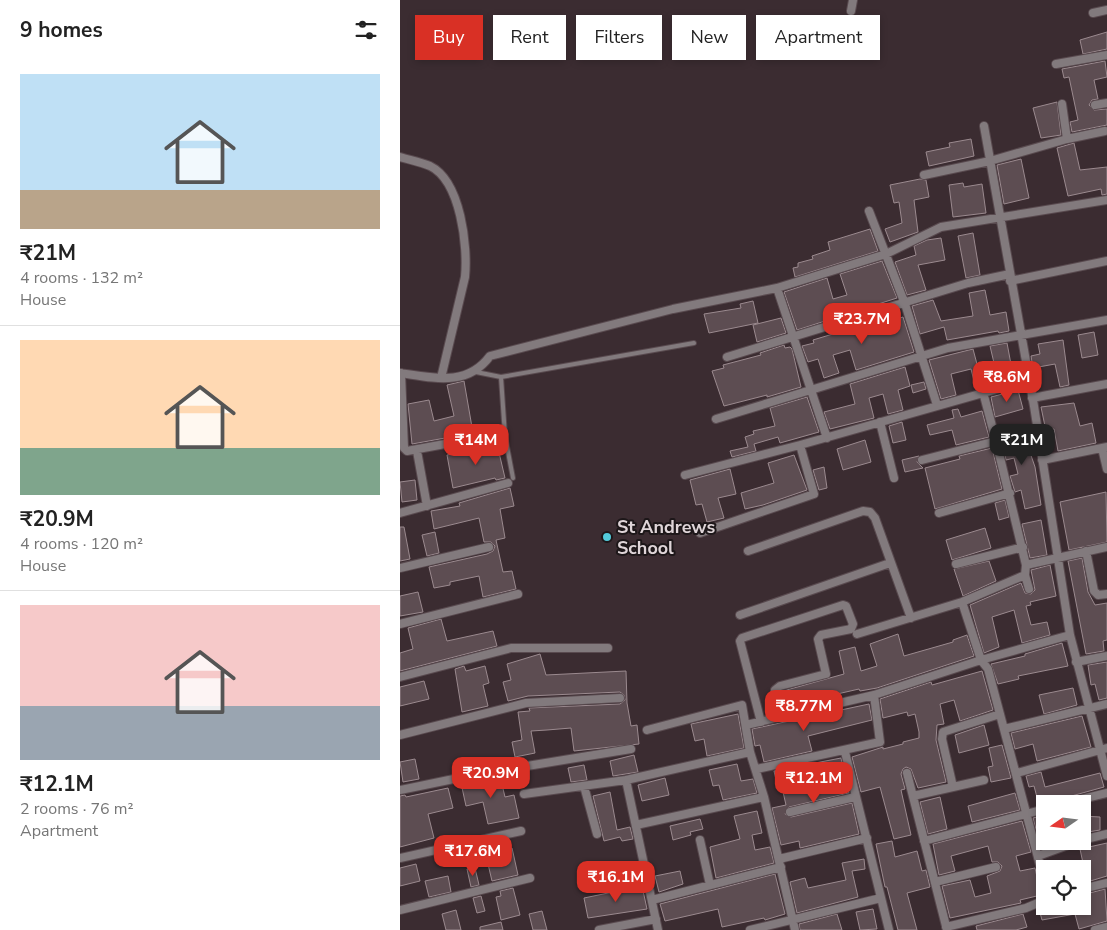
<!DOCTYPE html>
<meta charset="utf-8">
<style>
:root{--surface:#fff;--page:#f2f2f2;--text:#222;--muted:#767676;--line:#e0e0e0;--accent:#d93025}
body{margin:0;font-family:"Nunito Sans",sans-serif;background:var(--page);color:var(--text);height:100vh;display:flex;flex-direction:column;font-size:19px;white-space:nowrap}
*{box-sizing:border-box;margin:0}
p{font-size:16px;color:var(--muted)}
.icon{flex:none;width:28px;height:28px;fill:none;stroke:currentColor;stroke-width:2;stroke-linecap:round;stroke-linejoin:round}
.map{position:relative;flex:1;overflow:hidden}
.side{display:flex;flex-direction:column;background:var(--surface);width:400px}
.side>*{flex:none}
.hud{position:absolute;left:15px;top:15px;width:475px;height:45px;display:flex;gap:10px}
.needle{width:32px;rotate:256deg}
.fabs{position:absolute;left:636px;top:795px;display:grid;gap:10px}
.fabs a{display:grid;place-items:center;width:55px;height:55px;border-radius:0px;background:var(--surface);box-shadow:0 2px 8px #0003;font-size:25px}
.price{position:absolute;translate:-50% -42px;padding:0 11px;border-radius:10px;background:var(--accent);color:#fff;font-size:16px;line-height:32px;filter:drop-shadow(0 1px 2px #0008)}
.price::after{content:'';position:absolute;left:50%;top:30px;width:15px;height:11px;margin-left:-8px;background:inherit;clip-path:polygon(0 0,100% 0,50% 100%)}
.price.on{background:#222;color:#fff}
ul{padding:0;list-style:none}
li{display:grid;align-content:center;gap:10px;height:265px;padding:0 20px}
li+li{border-top:1px solid var(--line)}
li span{display:grid;place-items:center;height:155px;border-radius:0px;color:#555}
li>.icon{margin-inline-start:auto}
span .icon{width:90px;height:90px;fill:#fffc;stroke-width:1}
li b{font-size:21px}
h2{display:flex;justify-content:space-between;align-items:center;height:60px;padding:0 20px;font-size:21px}
.tag{padding:0 18px;border-radius:0px;background:var(--surface);box-shadow:0 2px 8px #0003;font-size:18px;line-height:45px}
.tag.on{background:var(--accent);color:#fff}
main{display:flex;flex:1;min-height:0}
.map>svg:first-child{display:block}
</style>
<main>
<section class="side">
<h2>9 homes<svg class="icon" aria-label="filters" viewBox="0 0 24 24"><path d="M4 7h16M4 17h16"/><circle cx="9" cy="7" r="2"/><circle cx="15" cy="17" r="2"/></svg></h2>
<ul>
<li><span style="background:linear-gradient(#bfe0f5 75%,#b9a48a 0)"><svg class="icon" aria-label="home" viewBox="0 0 24 24"><path d="M3 11l9-7 9 7M6 9v11h12V9"/></svg></span><div><b>₹21M</b><p>4 rooms · 132 m²</p><p>House</p></div></li>
<li><span style="background:linear-gradient(#ffd9b3 70%,#7fa58c 0)"><svg class="icon" aria-label="home" viewBox="0 0 24 24"><path d="M3 11l9-7 9 7M6 9v11h12V9"/></svg></span><div><b>₹20.9M</b><p>4 rooms · 120 m²</p><p>House</p></div></li>
<li><span style="background:linear-gradient(#f6c9c9 65%,#9aa5b1 0)"><svg class="icon" aria-label="home" viewBox="0 0 24 24"><path d="M3 11l9-7 9 7M6 9v11h12V9"/></svg></span><div><b>₹12.1M</b><p>2 rooms · 76 m²</p><p>Apartment</p></div></li>
</ul>
</section>
<div class="map">
<svg width="707" height="930" viewBox="0 0 707 930">
<rect width="100%" height="100%" fill="#3b2c31"/>
<path fill="#5d4d52" stroke="#9b8a8f" d="M707,32V49L683,54L680,40Z
M705,61L707,77L694,80L698,99L692,100L689,105L694,110L707,109V125L672,132L670,122L678,120L669,77L664,78L662,69Z
M657,102L661,135L641,138L633,108Z
M571,139L574,156L529,166L526,152L550,147L549,143Z
M674,143L680,170L707,167V194L702,195L701,189L668,196L657,148Z
M621,159L629,198L604,204L597,165Z
M520,179L526,180L529,197L514,200L518,232L490,242L485,229L502,223L499,202L494,203L490,185Z
M563,183L564,187L582,184L586,213L553,217L549,185Z
M470,229L478,251L395,277L393,268L398,267V263L413,259L412,256L430,250L428,242Z
M573,233L580,275L566,278L558,236Z
M541,238L545,260L518,265L526,290L507,295L495,262L516,255L514,246L527,240Z
M482,261L497,298L397,330L384,292L427,278L433,299L447,295L440,274Z
M585,290L590,315L606,312L609,331L599,333L598,331L547,340L544,327L520,334L512,306L533,300L541,321L573,316L569,293Z
M353,301L358,323L309,333L304,314L341,308L340,304Z
M489,317L490,321L503,317L514,352L456,370L450,350L433,355L439,373L424,378L418,359L408,362L402,346L414,343L413,340Z
M381,318L386,333L357,342L353,325Z
M694,332L698,355L682,358L678,335Z
M663,340L669,385L660,387L655,364L633,368L631,356L640,354L638,344Z
M607,343L613,375L584,382L585,387L576,389L571,369L551,374L556,395L541,399L529,360L573,349L578,368L594,363L590,346Z
M384,345L385,348L390,347L392,349L401,387L367,397V395L324,406L312,371L324,368L323,365L361,355L360,353Z
M505,367L510,386L498,390L503,410L488,414L483,394L469,398L474,418L430,429L424,412L455,404L450,384Z
M64,381L73,433L12,444L8,404L29,400L34,421L54,416L47,385Z
M524,382L526,389L513,393L511,385Z
M618,390L623,409L595,417L591,397Z
M407,397L419,432L380,443L378,437L354,444L356,451L332,457L330,451L348,447L345,437L354,434L353,431L375,426L370,408Z
M674,403L680,426L692,423L696,443L658,451L654,429L646,431L641,407Z
M558,409L561,417L582,411L589,437L556,445L552,430L530,435L527,425L554,418L552,410Z
M502,422L506,440L493,443L489,426Z
M626,426L629,437L625,438L635,467L641,505L625,509L621,490L615,492L610,476L618,474L614,458L606,460L600,433Z
M465,440L471,462L443,470L437,449Z
M97,444L105,478L96,480L95,478L53,488L47,455Z
M592,448L602,489L535,509L525,468L560,459L559,456Z
M394,455L407,490L363,505L345,509L341,493L374,483L368,463Z
M519,456L517,462L523,468L505,472L502,460Z
M424,467L427,488L419,490L413,470Z
M330,469L336,494L318,498L324,518L307,522L302,504L296,505L290,480Z
M15,480L17,500L2,502L0,482Z
M110,488L114,506L100,509L105,538L96,540L103,572L112,571L116,589L83,597L79,576L50,582V585L34,588L29,567L87,554L93,551L95,546L91,542H84L79,518L34,529L31,511L60,506L59,503Z
M706,492L707,542L669,550L660,502Z
M605,500L609,517L599,520L595,503Z
M641,520L647,555L630,558L622,524Z
M0,527H4L10,559L0,561Z
M585,528L591,548L552,560L546,540Z
M35,532L39,553L27,556L22,535Z
M682,558L688,592L695,605L707,603V640L703,641L704,651L686,654L668,561Z
M589,561L596,581L563,596L554,569Z
M650,565L656,596L630,602L631,605L626,606L631,625L647,622L650,635L622,643L614,610L592,617L599,647L584,653L570,605L621,583L625,593L631,594L635,590L631,570Z
M18,592L23,612L0,616V596Z
M41,619L47,641L93,631L97,646L0,671V653L13,649L8,628Z
M498,634L504,656L553,642V640L567,635L574,656L477,688L460,691L459,689L411,700L399,705L400,707L386,710L383,691L444,674L439,651L455,647L461,671L477,666L470,644Z
M662,643L668,666L618,676L619,679L598,684L591,664L625,656V654Z
M140,654L146,675L226,671L227,703L231,726L237,725L239,744L174,751L171,728L147,730L131,731L135,753L115,757L112,742L122,740L118,712L130,711L129,708L220,704L225,700L224,695L220,692L128,696L108,701L103,682L111,680L107,664Z
M707,662V698L699,700L695,684L691,685L688,665Z
M64,666L66,671L85,666L89,683L83,685L88,706L62,712L55,669Z
M582,671L593,710L560,721L554,700L540,704L544,724L537,725L536,740L546,782L518,788L511,769L506,767L503,769L501,774L505,789L501,790L511,835L494,839L480,787L461,792L452,757L483,747V749L503,744V742L519,738V732L515,714L508,716L507,712L483,718L480,699L531,682L532,685Z
M24,681L29,699L0,706V687Z
M673,688L677,705L644,714L639,695Z
M469,704L472,720L408,736L412,751L364,762L360,745L355,746L352,729Z
M338,714L344,748L307,756L304,739L295,741L291,724Z
M682,716L691,747L637,761L633,744L615,749L611,733Z
M584,725L589,745L559,753L555,735Z
M602,745L611,778L591,782L588,767L593,766L589,748Z
M234,755L238,772L213,776L210,761Z
M441,758L449,793L389,807L385,814L391,817L452,803L459,834L400,848L399,841L381,845L372,808L386,805L381,783L377,784L374,771Z
M15,759L19,779L3,782L0,762Z
M337,764L341,781L353,779L357,793L323,800L319,785L313,786L309,770Z
M184,765L187,780L171,782L168,768Z
M641,772L645,787L700,773L704,787L639,805L634,786L629,787L626,776Z
M100,776L105,797L114,795L119,818L88,824L83,802L66,806L61,783Z
M265,778L269,795L242,801L238,785Z
M48,788L53,808L28,814L34,838L0,847V796L5,795L6,797Z
M210,792L217,830L230,827L233,839L222,841L220,837L204,841L193,796Z
M615,793L620,810L572,822L568,806Z
M540,797L547,829L528,834L520,802Z
M357,811L362,833L352,835L355,850L370,847L374,863L316,878L310,847L340,839L334,816Z
M645,815V841H662L641,849L633,818Z
M682,816L700,817V830L682,833Z
M300,819L303,829L290,832L291,835L273,840L270,826Z
M622,821L631,852L616,856L620,871L635,868L641,895L620,900L621,903L550,918L542,886L570,880L575,897L591,893L587,876L600,871L602,866L598,862H592L588,846L551,856L555,871L539,875L533,844Z
M492,841L495,857L517,851L522,871L526,870L530,887L507,893L517,930H498L487,887H485L476,844Z
M707,843V876L687,882L680,849Z
M112,848L118,875L92,881L88,864L94,863L91,854Z
M464,859L465,869L452,871L458,897L397,913L390,882L405,878L408,888L446,880L442,863Z
M16,864L20,881L0,886V868Z
M75,868L79,885L71,887L67,869Z
M280,871L283,884L259,892L255,876Z
M375,874L385,914L365,920L364,918L322,927L318,909L265,921L260,904Z
M48,876L51,892L29,897L25,881Z
M242,886L247,909L188,918L184,898Z
M113,888L120,915L101,920L96,897L101,896L100,891Z
M705,889L707,921L679,929L675,914L642,920L639,909L645,906H682V895Z
M81,896L85,911L77,913L73,898Z
M473,909L477,929L460,930L456,912Z
M56,910L61,930H46L42,914Z
M142,911L147,930H133L129,914Z
M437,914L442,930H400L399,924Z
M623,914L627,927L616,930H577L576,926Z
M101,922L103,930H80V927Z"/>
<g fill="none" stroke-linecap="round" stroke-linejoin="round">
<g stroke="#594a4f" stroke-width="6">
<path id="lane" d="M76,372L101,377L294,343
M101,377L105,436L113,478"/>
</g>
<g stroke="#594a4f" stroke-width="10">
<path id="street" d="M451,11L453,0
M693,13L707,10
M656,64L707,55
M695,105L707,103
M584,126L634,406L670,635L707,776
M667,139L705,131
M0,157C10,160 21,162 30,166C61,181 68,247 65,277L41,378
M524,175L590,161L667,139L662,104
M469,211L505,304L537,405
M610,281L707,261
M377,288L427,438
M327,357L568,283L610,274
M0,373C34,378 67,387 90,356L273,309L377,288L486,254L541,227L707,200
M1,373L4,448L7,451L83,437
M583,392L596,441
M632,398L707,384
M316,419L548,348L707,320
M480,422L494,478
M702,448L707,469
M17,451L27,506
M522,460L596,441L626,565
M642,460L707,447
M285,475L400,445L629,380
M0,513L108,483
M539,513L610,493
M300,533L414,494L400,445
M348,551L463,511L470,512L475,518L511,618
M686,551L694,591L698,595L707,594
M556,564L623,547
M0,568L89,547
M625,575L629,589
M562,602L581,660L588,669L645,884
M340,615L490,563
M0,624L118,594
M457,634L562,602L625,575L626,565L707,547
M676,662L707,656
M0,677L111,648H208
M361,722L340,641L342,638L443,605L446,606L453,624L451,629L421,635L418,639L426,674L380,686L375,690L382,717
M346,725L474,695L581,660L670,635
M604,729L707,704
M247,730L342,705L350,752L364,797L395,930
M0,735L126,703L220,698
M445,752L489,930
M357,769L480,742L474,695
M507,773L547,930
M617,773L707,748
M184,786L197,834
M553,787L542,739L543,732L600,714
M0,790L78,774L231,749
M124,794L226,780
M513,796L584,780
M662,804L707,793
M390,812L455,797
M236,825L364,797
M300,840L310,885
M682,840L707,834
M524,841L645,809
M638,856L679,841
M0,858L121,831
M379,859L467,838
M535,882L596,867
M682,889L707,883
M252,900L381,867
M0,910L130,878
M546,927L626,908L645,900
M199,930L256,919
M258,930L226,780L350,752
M350,930L481,898
M695,930L707,927"/>
</g>
<use href="#lane" stroke="#827a7d" stroke-width="4"/>
<use href="#street" stroke="#827a7d" stroke-width="8"/>
</g>
<circle fill="#53cbdb" stroke="#1d1719" stroke-width="2" cx="207" cy="537" r="5"/>
<g text-anchor="middle" stroke-width="4" stroke-linejoin="round" paint-order="stroke">
<g font-size="18" font-weight="bold" fill="#dfd5d8" stroke="#1d1719" text-anchor="start">
<text x="217" y="533">St Andrews<tspan x="217" dy="21">School</tspan></text>
</g>
</g>
</svg>
<div class="fabs">
<a><svg class="needle" viewBox="-14 -14 28 28"><path d="M0-13l5 13h-10z" fill="#e53935"/><path d="M0 13l5-13h-10z" fill="#767676"/></svg></a>
<a><svg class="icon" aria-label="locate" viewBox="0 0 24 24"><circle cx="12" cy="12" r="6"/><path d="M12 2v4M12 18v4M2 12h4M18 12h4"/></svg></a>
</div>
<b class="price" style="left:462px;top:345px">₹23.7M</b>
<b class="price" style="left:607px;top:403px">₹8.6M</b>
<b class="price" style="left:76px;top:466px">₹14M</b>
<b class="price on" style="left:622px;top:466px">₹21M</b>
<b class="price" style="left:404px;top:732px">₹8.77M</b>
<b class="price" style="left:91px;top:799px">₹20.9M</b>
<b class="price" style="left:414px;top:804px">₹12.1M</b>
<b class="price" style="left:73px;top:877px">₹17.6M</b>
<b class="price" style="left:216px;top:903px">₹16.1M</b>
<div class="hud">
<a class="tag on">Buy</a>
<a class="tag">Rent</a>
<a class="tag">Filters</a>
<a class="tag">New</a>
<a class="tag">Apartment</a>
</div>
</div>
</main>
